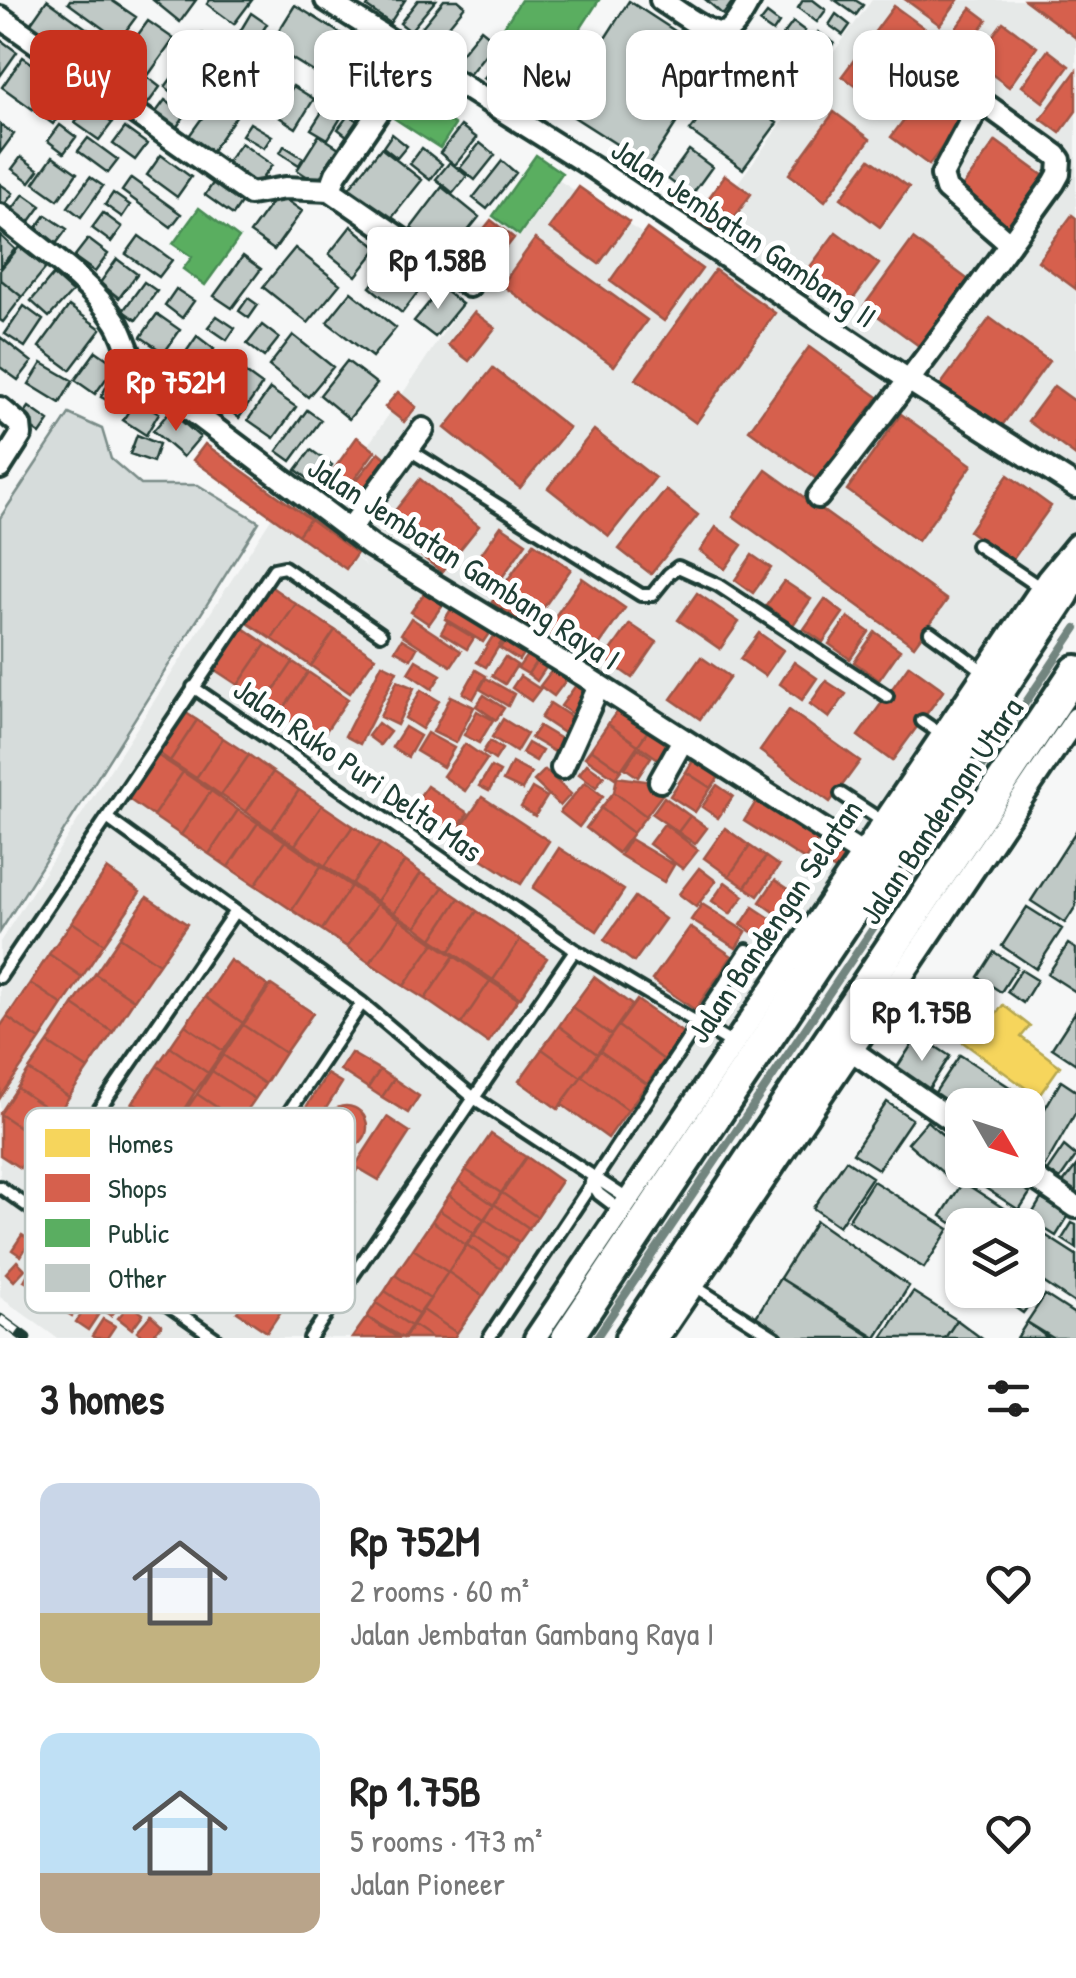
<!DOCTYPE html>
<meta charset="utf-8">
<style>
:root{--surface:#fff;--page:#f6f6f6;--text:#222;--muted:#767676;--accent:#c8321e}
body{margin:0;font-family:"Patrick Hand",sans-serif;background:var(--page);color:var(--text);height:100vh;display:flex;flex-direction:column;font-size:38px;white-space:nowrap}
*{box-sizing:border-box;margin:0}
p{font-size:32px;color:var(--muted)}
.icon{flex:none;width:55px;height:55px;fill:none;stroke:currentColor;stroke-width:2;stroke-linecap:round;stroke-linejoin:round}
.map{position:relative;height:1338px;overflow:hidden}
.drawer{display:flex;flex-direction:column;background:var(--surface);flex:1}
.drawer>*{flex:none}
.top-card{position:absolute;left:30px;top:30px;width:1018px;height:90px;display:flex;gap:20px}
.needle{width:65px;rotate:129deg}
.fabs{position:absolute;left:945px;top:1088px;display:grid;gap:20px}
.fabs a{display:grid;place-items:center;width:100px;height:100px;border-radius:20px;background:var(--surface);box-shadow:0 2px 8px #0004;font-size:50px}
.price{position:absolute;translate:-50% -85px;padding:0 22px;border-radius:10px;background:#fff;color:#222;font-size:32px;line-height:65px;filter:drop-shadow(0 2px 5px #0008)}
.price::after{content:'';position:absolute;left:50%;top:60px;width:30px;height:22px;margin-left:-15px;background:inherit;clip-path:polygon(0 0,100% 0,50% 100%)}
.price.current{background:var(--accent);color:#fff}
ul{padding:0;list-style:none}
li{display:flex;align-items:center;gap:30px;height:250px;padding:0 40px}
li span{display:grid;place-items:center;flex:none;width:280px;height:200px;border-radius:20px;color:#555}
li>.icon{margin-inline-start:auto}
span .icon{width:120px;height:120px;fill:#fffc;stroke-width:1}
li b{font-size:42px}
h2{display:flex;justify-content:space-between;align-items:center;height:120px;padding:0 40px;font-size:42px}
.tag{padding:0 35px;border-radius:20px;background:var(--surface);box-shadow:0 2px 8px #0004;font-size:35px;line-height:90px}
.tag.current{background:var(--accent);color:#fff}
.map>svg:first-child{display:block}
</style>
<div class="map">
<svg width="1076" height="1338" viewBox="0 0 1076 1338">
<rect width="100%" height="100%" fill="#f6f7f7"/>
<filter id="ink" filterUnits="userSpaceOnUse"><feTurbulence type="fractalNoise" baseFrequency=".01" numOctaves="2"/><feDisplacementMap in="SourceGraphic" scale="20" xChannelSelector="R" yChannelSelector="G"/><feConvolveMatrix kernelMatrix="1 2 1 2 8 2 1 2 1" color-interpolation-filters="sRGB"/></filter>
<g filter="url(#ink)">
<path fill="#e6e9e8" d="M872,0H1076V529L544,1338H57L0,1297V942L282,501L368,567L317,522L549,174L682,259Z"/>
<path fill="#d6dcdb" stroke="#7a8c88" stroke-width="2.5" d="M69,414L102,429L111,459L141,485H198L259,522L0,932V518Z"/>
<path fill="#f6d55c" stroke="#b6a750" stroke-width="2.5" d="M950,985L994,1017L1003,1005L1030,1026L1021,1037L1060,1066L1038,1097L927,1016Z"/>
<path fill="#d6604d" stroke="#9f5646" stroke-width="2.5" d="M906,0H958L940,25Z
M1025,0H1076V38Z
M894,6L938,38L886,108L842,76Z
M971,8L987,20L958,59L942,47Z
M1003,22L1037,47L1009,87L974,61Z
M1048,50L1069,66L1043,102L1022,86Z
M942,69L979,96L929,165L891,137Z
M1076,71V111L1060,133L1041,119Z
M834,112L870,139L825,201L789,174Z
M996,141L1048,179L1009,232L957,194Z
M870,159L909,187L880,227L841,198Z
M725,175L751,194L734,218L708,199Z
M579,187L629,222L599,264L549,228Z
M671,193L716,226L705,241L660,208Z
M1072,215L1076,218V289L1038,261Z
M491,220L514,238L480,281L457,262Z
M647,229L702,269L664,321L610,281Z
M836,232L879,264L847,307L804,275Z
M535,239L647,320L614,366L502,285Z
M913,239L974,284L926,351L864,306Z
M715,270L775,313L696,423L636,379Z
M474,312L495,328L469,361L448,345Z
M990,318L1049,361L998,431L939,387Z
M809,347L878,397L818,480L749,430Z
M493,368L569,428L520,488L445,428Z
M1054,386L1076,402V456L1028,421Z
M398,392L416,407L404,422L385,407Z
M901,414L972,465L918,541L847,490Z
M594,430L655,478L609,536L548,488Z
M357,437L375,451L345,492L327,479Z
M205,444L310,519L298,535L193,460Z
M379,452L392,463L361,502L348,491Z
M766,470L947,600L914,646L733,516Z
M1008,475L1051,506L1011,562L969,531Z
M420,479L479,526L442,572L383,526Z
M666,490L698,515L651,574L619,549Z
M310,519L357,553L346,569L298,535Z
M501,526L526,543L494,589L469,571Z
M716,527L742,545L725,569L700,551Z
M534,543L571,569L529,628L492,602Z
M752,555L771,568L753,593L735,580Z
M582,578L625,608L588,661L545,631Z
M784,581L811,599L793,625L766,606Z
M270,586L296,604L272,639L246,622Z
M428,588L446,600L429,624L411,612Z
M697,593L739,622L720,649L678,620Z
M825,599L843,613L823,642L804,629Z
M296,604L335,630L311,666L272,639Z
M453,606L492,629L483,642L445,619Z
M848,617L869,632L850,659L829,644Z
M411,618L461,651L451,666L401,634Z
M447,622L474,638L467,649L441,633Z
M630,624L657,642L632,678L605,659Z
M243,628L266,644L238,685L215,670Z
M335,630L375,657L350,693L311,666Z
M875,632L900,650L879,680L854,662Z
M759,633L783,650L765,676L740,659Z
M493,636L502,641L486,667L477,662Z
M507,637L526,649L519,660L500,648Z
M402,639L417,648L411,659L395,650Z
M266,644L293,662L265,703L238,685Z
M530,651L539,657L528,674L518,668Z
M505,657L517,665L505,684L492,676Z
M539,657L549,663L537,681L528,674Z
M701,657L730,677L700,719L671,699Z
M416,660L441,675L432,689L408,673Z
M293,662L308,672L280,714L265,703Z
M794,662L817,678L802,700L780,684Z
M382,664L397,671L360,744L345,736Z
M556,665L570,675L554,696L540,686Z
M909,665L944,690L892,761L858,736Z
M476,670L486,676L473,699L463,693Z
M308,672L348,699L319,741L280,714Z
M520,676L540,689L531,701L512,688Z
M486,678L514,694L508,706L480,689Z
M397,681L414,688L397,725L380,717Z
M579,681L590,689L572,714L561,706Z
M826,681L846,694L829,718L810,704Z
M421,690L439,701L422,729L405,718Z
M484,695L504,708L496,720L476,706Z
M451,696L474,707L456,743L433,732Z
M550,703L581,723L571,738L541,718Z
M622,704L652,725L638,745L608,724Z
M789,710L860,761L830,802L760,751Z
M183,711L197,720L170,761L156,751Z
M477,711L493,720L479,743L464,735Z
M503,719L527,734L516,752L492,737Z
M197,720L223,738L196,778L170,761Z
M378,723L390,732L380,745L368,736Z
M608,724L638,745L621,770L591,749Z
M652,725L678,742L664,763L638,745Z
M539,726L569,744L562,756L531,738Z
M405,727L420,736L408,757L392,747Z
M427,733L454,748L443,767L416,751Z
M223,738L249,755L221,795L196,778Z
M490,741L502,749L495,760L483,752Z
M528,743L542,751L536,761L522,753Z
M465,744L487,759L465,791L443,776Z
M638,748L651,757L638,777L625,768Z
M591,749L621,770L615,778L585,757Z
M697,754L723,771L711,788L686,772Z
M157,755L183,772L153,816L127,798Z
M249,755L273,772L246,812L221,795Z
M512,763L531,773L522,790L503,781Z
M587,764L604,776L596,787L579,774Z
M491,767L500,772L489,791L479,786Z
M545,770L571,794L560,806L534,781Z
M183,772L211,791L181,835L153,816Z
M273,772L299,790L272,830L246,812Z
M686,772L711,788L695,812L670,796Z
M617,777L645,781L664,792L646,816L614,792Z
M585,782L603,796L579,827L560,812Z
M717,785L733,796L718,818L702,807Z
M427,786L468,813L454,834L412,807Z
M532,788L547,797L535,816L521,807Z
M299,790L322,805L295,845L272,830Z
M211,791L238,810L209,854L181,835Z
M614,792L646,816L633,833L601,808Z
M482,797L549,841L521,884L453,840Z
M664,797L690,816L678,832L652,814Z
M759,797L820,837L805,860L744,821Z
M322,805L353,826L325,866L295,845Z
M601,808L633,833L618,853L586,828Z
M238,810L258,823L228,867L209,854Z
M690,816L707,828L695,844L678,832Z
M258,823L285,841L255,885L228,867Z
M664,824L698,850L683,869L649,844Z
M353,826L380,844L352,884L325,866Z
M725,828L750,846L729,876L704,858Z
M630,839L674,865L664,882L620,855Z
M285,841L321,866L292,910L255,885Z
M380,844L405,861L377,901L352,884Z
M750,846L766,857L745,887L729,876Z
M559,848L624,890L597,931L533,888Z
M829,849L851,863L843,875L821,861Z
M766,857L779,866L758,896L745,887Z
M405,861L421,873L394,913L377,901Z
M321,866L351,886L322,930L292,910Z
M699,868L716,881L696,907L679,894Z
M107,869L140,892L104,944L72,922Z
M421,873L443,887L416,927L394,913Z
M775,880L802,898L787,921L760,902Z
M725,882L744,896L730,914L712,901Z
M351,886L377,904L347,947L322,930Z
M443,887L459,898L432,939L416,927Z
M147,897L187,924L159,964L120,937Z
M635,897L665,919L634,962L604,940Z
M459,898L477,911L450,951L432,939Z
M377,904L400,919L370,963L347,947Z
M702,904L746,932L736,948L691,920Z
M753,907L788,930L776,948L741,925Z
M477,911L520,940L493,980L450,951Z
M400,919L434,943L404,986L370,963Z
M72,922L104,944L82,977L49,954Z
M690,927L732,956L695,1010L652,980Z
M120,937L159,964L134,1000L95,974Z
M520,940L547,958L520,998L493,980Z
M434,943L454,956L425,999L404,986Z
M49,954L82,977L63,1005L30,983Z
M454,956L490,981L461,1024L425,999Z
M230,960L268,986L243,1023L205,997Z
M95,974L134,1000L113,1032L73,1005Z
M594,977L632,1005L611,1035L572,1007Z
M490,981L518,999L488,1043L461,1024Z
M30,983L63,1005L40,1040L7,1017Z
M271,985L313,1013L285,1053L243,1025Z
M205,997L243,1023L223,1051L185,1025Z
M637,1000L683,1033L664,1060L618,1026Z
M73,1005L113,1032L88,1069L48,1043Z
M572,1007L611,1035L597,1054L559,1026Z
M7,1017L40,1040L0,1098V1027Z
M185,1025L223,1051L208,1073L170,1047Z
M243,1025L285,1053L265,1084L223,1055Z
M559,1026L597,1054L581,1077L542,1049Z
M618,1026L664,1060L647,1084L600,1051Z
M48,1043L88,1069L69,1097L29,1070Z
M170,1047L208,1073L195,1092L157,1066Z
M542,1049L581,1077L558,1109L519,1081Z
M600,1051L647,1084L628,1110L582,1076Z
M351,1053L380,1070L368,1088L340,1070Z
M223,1055L265,1084L255,1099L212,1071Z
M157,1066L195,1092L172,1128L133,1102Z
M29,1070L69,1097L57,1115L17,1088Z
M380,1070L394,1079L382,1097L368,1088Z
M212,1071L255,1099L239,1122L197,1094Z
M327,1074L342,1083L311,1132L296,1123Z
M582,1076L628,1110L608,1138L561,1104Z
M394,1079L419,1096L408,1113L382,1097Z
M17,1088L57,1115L39,1140L0,1114Z
M197,1094L239,1122L222,1147L180,1119Z
M133,1102L172,1128L155,1151L117,1126Z
M325 1127a21 21 0 1 1 42 0a21 21 0 1 1-42 0Z
M0,1114L39,1140L20,1168L0,1155Z
M387,1117L410,1132L379,1180L355,1166Z
M491,1134L526,1157L501,1193L466,1170Z
M312,1141L357,1170L350,1181L305,1152Z
M527,1157L561,1181L537,1217L502,1193Z
M466,1170L501,1193L494,1205L459,1181Z
M459,1181L494,1205L484,1219L449,1195Z
M325,1183L354,1203L267,1332L237,1312Z
M502,1193L537,1217L529,1228L494,1204Z
M449,1195L484,1219L474,1233L439,1210Z
M494,1204L529,1228L519,1242L485,1219Z
M439,1210L474,1233L466,1245L432,1221Z
M485,1219L519,1242L508,1258L474,1235Z
M432,1221L466,1245L448,1272L413,1249Z
M22,1235L31,1240L21,1256L12,1250Z
M474,1235L508,1258L501,1269L467,1245Z
M467,1245L501,1269L483,1296L448,1272Z
M413,1249L448,1272L430,1299L395,1275Z
M17,1261L25,1269L14,1281L6,1273Z
M31,1268L44,1275L37,1288L24,1281Z
M448,1272L483,1296L457,1333L423,1310Z
M395,1275L430,1299L419,1314L385,1291Z
M70,1286L85,1295L72,1316L58,1307Z
M385,1291L419,1314L411,1326L376,1303Z
M115,1294L123,1301L111,1316L103,1310Z
M376,1303L411,1326L403,1338L367,1317Z
M89,1304L100,1312L88,1330L76,1322Z
M130,1304L143,1314L132,1329L118,1318Z
M423,1310L457,1333L454,1338H432L413,1325Z
M151,1315L162,1325L150,1338H144L137,1331Z
M367,1317L398,1338H352Z
M103,1319L115,1326L107,1338H96L92,1336Z
M413,1325L432,1338H404Z"/>
<path fill="#5aae61" stroke="#488c54" stroke-width="2.5" d="M521,0H599L546,82L516,62L528,44L503,28Z
M418,77L458,103L447,119L455,125L440,148L392,117Z
M536,155L562,173L519,235L493,216Z
M199,208L239,238L205,285L183,269L192,257L173,244Z"/>
<g fill="none" stroke-linecap="round" stroke-linejoin="round">
<path stroke="#72857f" stroke-width="8" d="M596,1338L1076,628"/>
</g>
<path fill="#c0c9c6" stroke="#1f3d34" stroke-width="2.5" d="M47,0L111,46L89,76L26,30Z
M70,0H111L136,17L119,40L68,3Z
M153,0H196L180,22Z
M210,0H252L234,24L207,4Z
M371,0H405L390,23L367,7Z
M418,0H436L410,31L400,23Z
M444,0H458L465,6L432,46L417,33Z
M706,0H731L733,1L723,15Z
M803,0H813L826,10L817,22L798,8Z
M835,0H855L863,5L856,15Z
M629,1L718,59L649,165L560,108Z
M295,5L370,52L346,92L270,45Z
M251,13L267,24L231,80L189,55L202,33L229,50Z
M767,14L779,23L773,32L760,23Z
M836,14L850,25L843,35L829,25Z
M148,21L174,39L147,77L160,87L141,113L96,80L115,54L121,58Z
M793,22L805,31L793,46L781,38Z
M481,29L496,41L464,81L449,68Z
M818,32L834,43L822,59L807,47Z
M2,41L17,52L0,76V43Z
M747,43L771,61L754,84L730,67Z
M23,57L75,94L53,124L2,87Z
M368,62L391,77L372,107L349,93Z
M496,63L509,74L496,88L484,78Z
M182,64L210,84L193,107L165,87Z
M776,71L800,89L785,109L761,92Z
M724,85L777,123L743,169L690,131Z
M293,86L314,99L296,128L276,115Z
M220,93L241,109L211,152L189,136Z
M165,100L185,115L172,134L151,119Z
M329,101L345,111L328,139L311,129Z
M88,105L112,123L99,140L75,123Z
M349,114L363,126L352,140L338,129Z
M250,123L272,136L264,148L242,135Z
M0,124L14,134L0,153Z
M60,125L76,137L64,153L48,141Z
M461,126L477,138L455,165L440,153Z
M125,128L147,144L135,160L113,144Z
M392,134L407,146L397,158L383,147Z
M319,135L342,150L320,185L297,170Z
M88,138L118,160L108,173L78,151Z
M241,143L272,165L251,193L220,171Z
M480,143L495,155L475,180L460,168Z
M284,146L303,158L299,165L280,153Z
M381,148L422,180L390,220L349,188Z
M422,148L442,164L430,180L410,164Z
M689,150L712,167L691,196L668,179Z
M161,155L191,177L177,197L147,175Z
M53,156L77,173L58,200L34,183Z
M21,157L39,170L30,182L12,169Z
M502,161L516,173L487,209L473,198Z
M450,162L467,176L453,193L436,179Z
M218,176L246,196L233,215L205,195Z
M90,177L103,186L81,217L68,207Z
M131,178L181,214L171,227L122,191Z
M0,184L13,193L3,207L0,205Z
M442,187L479,217L447,257L411,228Z
M113,193L130,205L122,217L105,205Z
M24,194L41,206L28,224L11,211Z
M278,194L302,211L274,250L250,233Z
M103,213L122,227L111,242L92,228Z
M46,215L67,229L53,248L33,233Z
M351,226L378,248L356,276L329,254Z
M0,235L15,249L0,267Z
M139,236L172,260L159,277L126,254Z
M88,239L108,254L95,272L74,257Z
M19,247L46,268L22,297L0,279V270Z
M295,248L340,284L308,323L263,287Z
M243,256L261,269L232,308L214,296Z
M117,259L137,274L119,298L100,283Z
M392,259L424,284L402,313L370,287Z
M53,275L72,292L49,317L31,301Z
M0,279L22,297L3,322L0,320Z
M144,282L157,291L136,320L123,311Z
M441,288L462,304L435,337L414,321Z
M176,289L194,301L182,318L165,305Z
M351,292L396,328L372,357L327,322Z
M248,298L258,305L249,318L239,311Z
M24,306L43,320L25,347L5,334Z
M69,306L101,329L70,370L39,347Z
M157,314L180,330L164,353L141,337Z
M217,316L235,328L227,340L208,327Z
M262,325L279,338L264,357L247,344Z
M293,335L333,367L308,397L269,366Z
M197,336L214,349L193,380L175,368Z
M0,337L32,362L18,380L0,367Z
M96,351L116,365L95,394L75,380Z
M223,355L239,367L214,402L197,391Z
M347,361L377,384L349,419L320,395Z
M42,363L73,381L60,403L29,384Z
M244,372L262,385L239,418L221,404Z
M112,376L128,384L116,405L101,397Z
M270,389L296,407L274,438L248,420Z
M136,399L159,413L146,435L123,420Z
M29,407L49,421L40,434L20,420Z
M307,410L321,420L291,461L277,451Z
M170,411L200,437L183,457L153,431Z
M137,435L159,444L153,462L130,454Z
M311,450L332,465L317,485L296,470Z
M1076,831V906L1065,923L1031,901Z
M1027,907L1062,929L1036,969L1002,946Z
M1068,944L1076,949V992L1048,974Z
M994,952L1017,967L1001,992L978,977Z
M1021,970L1037,980L1023,1003L1007,992Z
M1076,1011V1064L1052,1048Z
M918,1035L950,1056L926,1093L894,1072Z
M960,1055L1036,1104L1028,1117V1105H962V1121L930,1100Z
M1061,1081L1076,1091V1112L1041,1173L1028,1163V1137Z
M887,1102L912,1119L878,1169L853,1153Z
M927,1121L962,1152V1164L950,1179L908,1143Z
M1064,1146L1076,1156L1060,1179L1047,1171Z
M846,1160L872,1177L839,1226L813,1208Z
M1076,1166V1193L1063,1183Z
M971,1170H995L1030,1193L1019,1210L967,1176Z
M873,1181L949,1229L924,1268L848,1220Z
M963,1182L1076,1255V1304L1028,1272V1225H962V1230L941,1216Z
M1041,1199L1069,1215L1056,1236L1029,1219Z
M816,1221L909,1286L876,1338L780,1278Z
M1072,1223L1076,1225V1248L1062,1239Z
M780,1278L873,1338H781L754,1320Z
M1028,1280L1041,1289L1023,1313L990,1290H1028Z
M913,1292L957,1320L945,1338H882Z
M1045,1295L1076,1315V1338H1053L1027,1322Z
M957,1320L981,1338H945Z
M1027,1322L1048,1338H1017Z"/>
<g fill="none" stroke-linecap="round" stroke-linejoin="round">
<g stroke="#1f3d34" stroke-width="18">
<path id="lane" d="M408,449L641,595H652L669,574L678,567L718,585L887,696
M977,545L1041,588
M930,632L985,672
M193,687L575,950L733,1044
M922,721L942,735
M841,794L885,823
M107,818L362,1003L474,1098L629,1200
M0,977L274,569L284,567L381,634
M591,1182L599,1194L620,1210
M0,1187L215,1338
M31,1209L235,911
M694,1286L776,1338
M163,1300L362,1003
M310,1338L575,950
M489,1338L747,950"/>
</g>
<g stroke="#1f3d34" stroke-width="28">
<path id="street" d="M326,0L594,168L910,381L1076,487
M661,0C674,8 710,37 725,32C736,28 744,9 750,0
M0,17L250,194L285,188L330,190L469,286
M330,190L336,174L416,57
M0,215C38,247 89,279 116,322C126,338 128,357 140,372L371,546L586,677L863,855
M0,408L20,425L21,435L0,468
M818,497C900,394 977,290 1054,183L1059,174L1060,160L1056,155L988,106L976,111L942,175L946,189L1010,244
M349,530L423,429
M562,768L599,686
M660,781L683,740
M851,1050L962,1127
M1023,1170L1076,1207
M535,1338L1047,580L1076,545
M658,1338L1076,718"/>
</g>
<g stroke="#1f3d34" stroke-width="38">
<path id="secondary" d="M567,1338L1063,595L1076,569
M631,1338L1076,671"/>
</g>
<use href="#lane" stroke="#fff" stroke-width="10"/>
<use href="#street" stroke="#fff" stroke-width="20"/>
<use href="#secondary" stroke="#fff" stroke-width="30"/>
<g stroke="#1f3d34" stroke-width="11">
<path id="rail" d="M0,1319L26,1338"/>
</g>
<use href="#rail" stroke="#fff" stroke-width="8" stroke-dasharray="22" stroke-linecap="butt"/>
</g>
</g>
<g text-anchor="middle" stroke-width="10" stroke-linejoin="round" paint-order="stroke">
<g font-size="32" fill="#1f3d34" stroke="#fff">
<text transform="translate(744 233) rotate(34)" y="11">Jalan Jembatan Gambang II</text>
<text transform="translate(464 563) rotate(33)" y="11">Jalan Jembatan Gambang Raya I</text>
<text transform="translate(358 770) rotate(35)" y="11">Jalan Ruko Puri Delta Mas</text>
<text transform="translate(941 811) rotate(-56)" y="11">Jalan Bandengan Utara</text>
<text transform="translate(775 921) rotate(-56)" y="11">Jalan Bandengan Selatan</text>
</g>
</g>
<rect x="25" y="1108" width="330" height="205" rx="15" fill="#fff" stroke="#bcc5c2" stroke-width="2.5"/>
<rect x="45" y="1129" width="45" height="28" fill="#f6d55c"/>
<rect x="45" y="1174" width="45" height="28" fill="#d6604d"/>
<rect x="45" y="1219" width="45" height="28" fill="#5aae61"/>
<rect x="45" y="1264" width="45" height="28" fill="#c0c9c6"/>
<g font-size="28" fill="#1f3d34">
<text x="108" y="1153">Homes</text>
<text x="108" y="1198">Shops</text>
<text x="108" y="1243">Public</text>
<text x="108" y="1288">Other</text>
</g>
</svg>
<div class="fabs">
<a><svg class="needle" viewBox="-14 -14 28 28"><path d="M0-13l5 13h-10z" fill="#e53935"/><path d="M0 13l5-13h-10z" fill="#767676"/></svg></a>
<a><svg class="icon" aria-label="layers" viewBox="0 0 24 24"><path d="M12 4l9 5-9 5-9-5zM3 14l9 5 9-5"/></svg></a>
</div>
<b class="price" style="left:438px;top:312px">Rp 1.58B</b>
<b class="price current" style="left:176px;top:434px">Rp 752M</b>
<b class="price" style="left:922px;top:1064px">Rp 1.75B</b>
<div class="top-card">
<a class="tag current">Buy</a>
<a class="tag">Rent</a>
<a class="tag">Filters</a>
<a class="tag">New</a>
<a class="tag">Apartment</a>
<a class="tag">House</a>
</div>
</div>
<section class="drawer">
<h2>3 homes<svg class="icon" aria-label="filters" viewBox="0 0 24 24"><path d="M4 7h16M4 17h16"/><circle cx="9" cy="7" r="2"/><circle cx="15" cy="17" r="2"/></svg></h2>
<ul>
<li><span style="background:linear-gradient(#c9d6e8 65%,#c2b280 0)"><svg class="icon" aria-label="home" viewBox="0 0 24 24"><path d="M3 11l9-7 9 7M6 9v11h12V9"/></svg></span><div><b>Rp 752M</b><p>2 rooms · 60 m²</p><p>Jalan Jembatan Gambang Raya I</p></div><svg class="icon" aria-label="heart" viewBox="0 0 24 24"><path d="M12 20l-8-8c-3-5 5-10 8-4 3-6 11-1 8 4z"/></svg></li>
<li><span style="background:linear-gradient(#bfe0f5 70%,#b9a48a 0)"><svg class="icon" aria-label="home" viewBox="0 0 24 24"><path d="M3 11l9-7 9 7M6 9v11h12V9"/></svg></span><div><b>Rp 1.75B</b><p>5 rooms · 173 m²</p><p>Jalan Pioneer</p></div><svg class="icon" aria-label="heart" viewBox="0 0 24 24"><path d="M12 20l-8-8c-3-5 5-10 8-4 3-6 11-1 8 4z"/></svg></li>
</ul>
</section>
